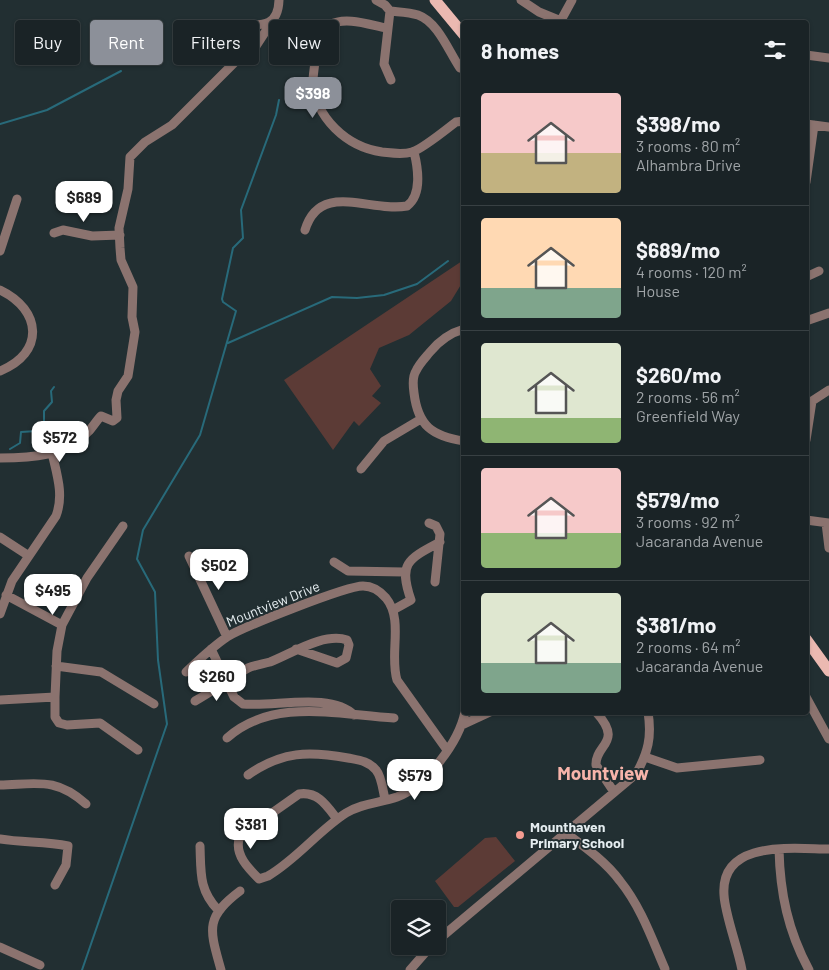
<!DOCTYPE html>
<meta charset="utf-8">
<style>
:root{--surface:#1a2326;--page:#232b2e;--text:#f1f3f6;--muted:#9fa4a7;--line:#384043;--accent:#8c9099}
body{margin:0;font-family:Barlow,sans-serif;background:var(--page);color:var(--text);height:100vh;display:flex;flex-direction:column;font-size:19px;white-space:nowrap}
*{box-sizing:border-box;margin:0}
p{font-size:16px;color:var(--muted)}
.icon{flex:none;width:28px;height:28px;fill:none;stroke:currentColor;stroke-width:2;stroke-linecap:round;stroke-linejoin:round}
.map{position:relative;flex:1;overflow:hidden}
.sheet{position:absolute;left:461px;top:20px;width:348px;height:695px;display:flex;flex-direction:column;background:var(--surface);border-radius:5px;box-shadow:0 1px 4px #0004,0 0 0 1px var(--line)}
.sheet>*{flex:none}
.hud{position:absolute;left:15px;top:20px;width:371px;height:45px;display:flex;gap:10px}
.tools{position:absolute;left:391px;top:900px;display:grid;gap:10px}
.tools a{display:grid;place-items:center;width:55px;height:55px;border-radius:5px;background:var(--surface);box-shadow:0 1px 4px #0004,0 0 0 1px var(--line);font-size:25px}
.price{position:absolute;translate:-50% -42px;padding:0 11px;border-radius:10px;background:#fff;color:#222;font-size:16px;line-height:32px;filter:drop-shadow(0 1px 2px #0008)}
.price::after{content:'';position:absolute;left:50%;top:30px;width:15px;height:11px;margin-left:-8px;background:inherit;clip-path:polygon(0 0,100% 0,50% 100%)}
.price.active{background:var(--accent);color:#fff}
ul{padding:0;list-style:none}
li{display:flex;align-items:center;gap:15px;height:125px;padding:0 20px}
li+li{border-top:1px solid var(--line)}
li span{display:grid;place-items:center;flex:none;width:140px;height:100px;border-radius:5px;color:#555}
li>.icon{margin-inline-start:auto}
span .icon{width:60px;height:60px;fill:#fffc;stroke-width:1}
li b{font-size:21px}
h2{display:flex;justify-content:space-between;align-items:center;height:60px;padding:0 20px;font-size:21px}
.tag{padding:0 18px;border-radius:5px;background:var(--surface);box-shadow:0 1px 4px #0004,0 0 0 1px var(--line);font-size:18px;line-height:45px}
.tag.active{background:var(--accent);color:#fff}
.map>svg:first-child{display:block}
</style>
<div class="map">
<svg width="829" height="970" viewBox="0 0 829 970">
<rect width="100%" height="100%" fill="#222f32"/>
<path fill="#5c3b36" d="M462,261L461,271L464,272L462,283L451,301L409,335L379,348L370,369L381,386L372,396L381,403L359,426L354,421L333,450L284,380Z
M496,837L515,861L458,907H454L435,881L485,838Z"/>
<g fill="none" stroke-linecap="round" stroke-linejoin="round">
<path stroke="#286a7a" stroke-width="2" d="M0,124L47,110L121,71
M228,343L332,297L357,298L384,295L417,284L448,261
M10,449L20,443L21,432L37,431L44,421V411L52,402L51,391L54,387
M82,970L167,724L158,660L155,592L137,559L143,530L200,435L236,311L223,302L222,299L233,248L243,238L241,210L276,115L279,100"/>
<path stroke="#8b736f" stroke-width="9" d="M376,0L385,5L390,11L384,64L391,80
M521,0L539,12L561,21
M390,11C399,12 409,12 418,15C438,22 449,52 460,68
M560,22L572,0
M239,25C261,25 278,28 279,0
M386,28C370,25 345,16 330,25C318,32 317,46 315,58C315,66 313,74 313,81C315,118 347,147 382,152C392,153 402,155 412,152C421,150 447,129 456,122L464,121
M806,55L829,58
M806,124L829,127
M806,182L814,125
M305,230C320,180 371,213 407,206C422,195 418,168 414,152
M54,233L63,230L92,236L120,235
M0,251L17,199
M806,277L819,271
M0,290C42,310 45,353 0,371
M806,321L829,313
M464,329C450,333 439,341 430,352C425,358 419,364 416,371C412,377 413,386 414,393C418,426 432,436 464,441
M806,440L812,401L829,390
M0,458C32,458 65,456 88,432C93,427 96,421 101,416L113,421L117,418L116,400L118,391L128,376L135,332L132,317L133,287L121,260L120,248L119,228L128,189L130,157L145,142L172,125L241,56L256,46L273,20
M361,469L384,441L421,419
M806,520L829,523
M429,523L436,526L440,534L435,582
M826,523L829,548
M0,537L29,556
M189,556L227,637
M334,562L348,571L404,572
M6,595L62,625
M393,610L411,600C398,563 408,559 440,542
M0,614L12,581L56,516C64,495 57,475 52,453
M211,649L234,697L243,704C275,707 331,692 354,715
M56,666L101,672L154,704
M186,672C199,660 212,647 227,637C243,627 346,586 363,586C373,586 380,591 386,598C404,620 389,654 397,680L447,750
M55,697V717L59,723L67,725L100,723L138,750
M806,697L829,739
M0,700L55,697L57,651L62,625L87,578L123,526
M195,701C213,691 230,678 248,668C255,665 263,664 270,662C291,654 324,632 347,640L349,645L346,658L337,663L296,649
M596,712C624,743 595,744 596,765L614,792
M462,725L490,712
M227,738C273,697 339,715 394,718
M645,757L677,768L760,760
M248,775C282,751 309,751 348,758C358,760 369,761 376,770C382,777 383,791 385,800
M0,785C37,784 56,777 86,804
M337,819C327,806 318,791 299,794L245,832L239,839C235,855 248,868 259,879L268,876C297,859 318,831 346,813C362,803 380,803 397,797C426,786 459,742 465,712
M566,833C585,847 606,862 620,881C641,907 652,939 665,969
M0,839C23,843 46,841 68,846L66,865L55,885
M200,846C201,873 199,890 218,910
M779,849C780,893 788,931 809,970
M438,940L636,774C648,753 652,737 648,712
M0,947L40,965
M221,970C210,930 204,918 240,891
M410,970L431,946
M742,970C738,948 725,915 724,895C720,839 794,849 829,849"/>
<path stroke="#ebb9b1" stroke-width="11" d="M435,0L464,35
M806,639L829,671"/>
</g>
<circle fill="#f59c91" stroke="#222f32" stroke-width="2" cx="520" cy="835" r="5"/>
<g text-anchor="middle" stroke-width="4" stroke-linejoin="round" paint-order="stroke">
<g font-size="14" fill="#e5edf0" stroke="#222f32">
<text transform="translate(273 604) rotate(-22)" y="5">Mountview Drive</text>
</g>
<g font-size="14" font-weight="bold" fill="#e5edf0" stroke="#222f32" text-anchor="start">
<text x="530" y="832">Mounthaven<tspan x="530" dy="16">Primary School</tspan></text>
</g>
<g font-size="19" font-weight="bold" fill="#f7b4aa" stroke="#222f32">
<text x="603" y="780">Mountview</text>
</g>
</g>
</svg>
<div class="tools">
<a><svg class="icon" aria-label="layers" viewBox="0 0 24 24"><path d="M12 4l9 5-9 5-9-5zM3 14l9 5 9-5"/></svg></a>
</div>
<b class="price active" style="left:313px;top:119px">$398</b>
<b class="price" style="left:84px;top:223px">$689</b>
<b class="price" style="left:60px;top:463px">$572</b>
<b class="price" style="left:219px;top:591px">$502</b>
<b class="price" style="left:53px;top:616px">$495</b>
<b class="price" style="left:217px;top:702px">$260</b>
<b class="price" style="left:415px;top:801px">$579</b>
<b class="price" style="left:251px;top:850px">$381</b>
<div class="hud">
<a class="tag">Buy</a>
<a class="tag active">Rent</a>
<a class="tag">Filters</a>
<a class="tag">New</a>
</div>
<section class="sheet">
<h2>8 homes<svg class="icon" aria-label="filters" viewBox="0 0 24 24"><path d="M4 7h16M4 17h16"/><circle cx="9" cy="7" r="2"/><circle cx="15" cy="17" r="2"/></svg></h2>
<ul>
<li><span style="background:linear-gradient(#f6c9c9 60%,#c2b280 0)"><svg class="icon" aria-label="home" viewBox="0 0 24 24"><path d="M3 11l9-7 9 7M6 9v11h12V9"/></svg></span><div><b>$398/mo</b><p>3 rooms · 80 m²</p><p>Alhambra Drive</p></div></li>
<li><span style="background:linear-gradient(#ffd9b3 70%,#7fa58c 0)"><svg class="icon" aria-label="home" viewBox="0 0 24 24"><path d="M3 11l9-7 9 7M6 9v11h12V9"/></svg></span><div><b>$689/mo</b><p>4 rooms · 120 m²</p><p>House</p></div></li>
<li><span style="background:linear-gradient(#dfe7d0 75%,#8fb573 0)"><svg class="icon" aria-label="home" viewBox="0 0 24 24"><path d="M3 11l9-7 9 7M6 9v11h12V9"/></svg></span><div><b>$260/mo</b><p>2 rooms · 56 m²</p><p>Greenfield Way</p></div></li>
<li><span style="background:linear-gradient(#f6c9c9 65%,#8fb573 0)"><svg class="icon" aria-label="home" viewBox="0 0 24 24"><path d="M3 11l9-7 9 7M6 9v11h12V9"/></svg></span><div><b>$579/mo</b><p>3 rooms · 92 m²</p><p>Jacaranda Avenue</p></div></li>
<li><span style="background:linear-gradient(#dfe7d0 70%,#7fa58c 0)"><svg class="icon" aria-label="home" viewBox="0 0 24 24"><path d="M3 11l9-7 9 7M6 9v11h12V9"/></svg></span><div><b>$381/mo</b><p>2 rooms · 64 m²</p><p>Jacaranda Avenue</p></div></li>
</ul>
</section>
</div>
